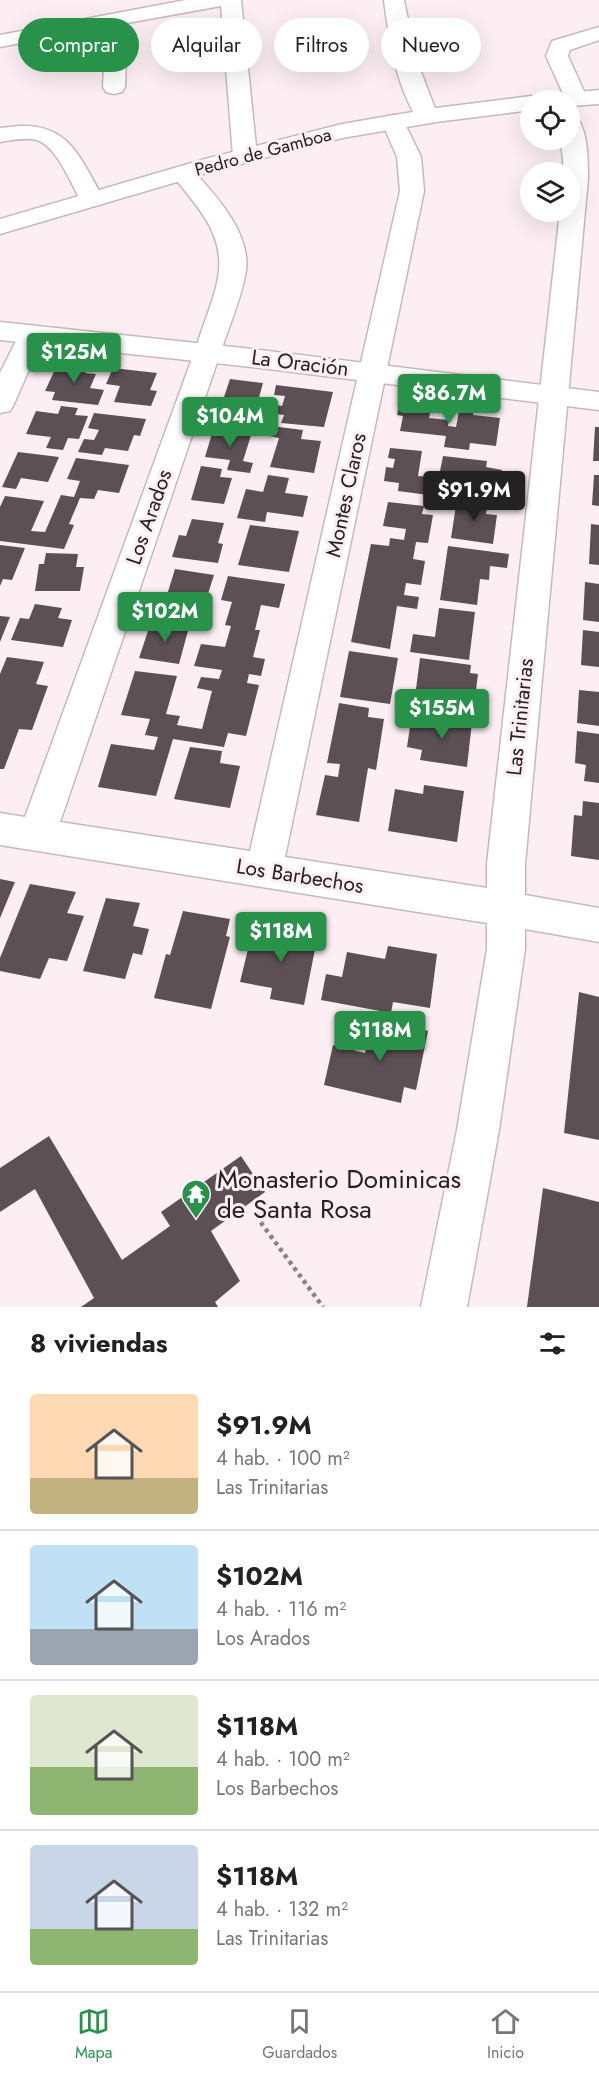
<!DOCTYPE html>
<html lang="es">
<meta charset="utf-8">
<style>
:root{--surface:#fff;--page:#f2f2f2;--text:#222;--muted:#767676;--line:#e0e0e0;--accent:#28924a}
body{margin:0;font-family:Jost,sans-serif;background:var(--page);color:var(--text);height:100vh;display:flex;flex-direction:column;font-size:22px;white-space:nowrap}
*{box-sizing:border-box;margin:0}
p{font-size:20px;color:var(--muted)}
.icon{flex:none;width:33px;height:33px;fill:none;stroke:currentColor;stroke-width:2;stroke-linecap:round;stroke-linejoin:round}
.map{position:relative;height:1307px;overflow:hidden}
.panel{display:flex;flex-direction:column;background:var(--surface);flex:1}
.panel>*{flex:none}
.banner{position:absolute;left:18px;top:18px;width:564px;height:54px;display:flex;gap:12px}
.fabs{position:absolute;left:520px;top:90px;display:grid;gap:12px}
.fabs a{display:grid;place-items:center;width:60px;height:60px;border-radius:50%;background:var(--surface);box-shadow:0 6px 24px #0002;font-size:30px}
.price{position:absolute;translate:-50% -51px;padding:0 14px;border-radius:6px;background:var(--accent);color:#fff;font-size:20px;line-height:39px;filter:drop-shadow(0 2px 3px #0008)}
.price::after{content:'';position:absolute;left:50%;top:36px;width:18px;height:14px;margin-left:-9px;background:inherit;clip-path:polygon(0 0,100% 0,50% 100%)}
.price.current{background:#222;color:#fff}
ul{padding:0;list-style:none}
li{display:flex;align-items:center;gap:18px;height:150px;padding:0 30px}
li+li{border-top:2px solid var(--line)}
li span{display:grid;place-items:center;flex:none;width:168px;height:120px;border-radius:6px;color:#555}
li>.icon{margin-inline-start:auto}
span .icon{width:72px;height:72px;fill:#fffc;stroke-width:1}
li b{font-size:26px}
h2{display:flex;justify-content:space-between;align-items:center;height:72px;padding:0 30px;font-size:26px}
.chip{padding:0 21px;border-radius:27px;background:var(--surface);box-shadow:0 6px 24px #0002;font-size:21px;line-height:54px}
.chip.current{background:var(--accent);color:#fff}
.tabs{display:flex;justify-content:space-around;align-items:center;height:84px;border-top:2px solid var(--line);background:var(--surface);font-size:16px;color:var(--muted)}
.tabs a{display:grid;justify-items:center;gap:3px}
.tabs .current{color:var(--accent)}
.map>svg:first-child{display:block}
</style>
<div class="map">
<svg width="599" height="1307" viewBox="0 0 599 1307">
<rect width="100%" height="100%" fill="#fceef2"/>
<path fill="#5c5054" d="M59,361L88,365L85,373L96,374L90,388L104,390L98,405L52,400L55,392L45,391Z
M113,368L157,373L150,390L157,391L151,406L114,402L120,386L106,384Z
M230,379L263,383L255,412L268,413L264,425L243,423L246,412L220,409Z
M276,385L333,392L324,427L281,423L284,415L268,413L271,404L282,406L285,396L274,395Z
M400,399L432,403L429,418L449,420L448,426L456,427L460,406L474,408L473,415L500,418L496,446L470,443L469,450L444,447L446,436L400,431L403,416L397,415Z
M61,406L78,408L75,415L88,416L79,439L68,438L63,450L46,448L51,437L26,434L36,411L58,414Z
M94,413L146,419L140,436L134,435L128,451L105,448L102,455L78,452L84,439L94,440L99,430L88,428Z
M271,426L303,430L301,439L321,441L314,473L270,467L279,438L269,436Z
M214,427L252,432L243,461L253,463L250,473L227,470L230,460L205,457Z
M595,427H599V461H593Z
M390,448L422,451L418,476L439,478L436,496L398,491L399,483L384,481L386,467L393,468L395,459L388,458Z
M18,452L59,457L48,482L21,478L16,489L2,487Z
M443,456L487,461L486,467L502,470L499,495L459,489L461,478L439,476Z
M76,458L129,465L119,493L98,490L94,499L80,498L69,524L74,525L64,549L0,541V507L5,496L44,501L31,531L45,532L61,495L74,497L80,481L67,479Z
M201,466L222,469L220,477L232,478L224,504L191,500Z
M268,475L289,478L285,493L308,496L303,517L267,512L265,522L237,518L246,489L263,492Z
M594,475H599V506L592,505Z
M457,499L488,503L486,514L497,515L493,544L451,538Z
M388,502L424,506L422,514L433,515L428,543L416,542L413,559L425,561L421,585L406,583L404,595L419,597L417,609L397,606L390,649L351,642L371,544L389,546L390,538L404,540L406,529L383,526Z
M192,519L224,523L218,543L223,544L218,563L172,557L179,535L186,536Z
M591,524L599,525V565L589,564Z
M250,525L299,531L289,572L238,565Z
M0,545L25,548L12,580L3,579L0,586Z
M448,546L509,554L507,568L490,566L489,580L480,579L477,605L440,600Z
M46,553L78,554L76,567H84L80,591H35L39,564H44Z
M175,569L214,575L207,597L194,595L189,612L163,608Z
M228,576L285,584L279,608L261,605L255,630H260L253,657L265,659L261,676L249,674L247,683L259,685L246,736L228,733L224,747L173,739L156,796L98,787L111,744L154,750L158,737L145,735L150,719L121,715L135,671L177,676L166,714L180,716L177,725L202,729L212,691L197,688L201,677L219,679L222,670L194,666L201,644L225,647L231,626L225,625L232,602L221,600Z
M585,582L599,584V622L583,620Z
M35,604L62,608L58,618L72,620L63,647L11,640L20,618L29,619Z
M439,608L475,612L469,660L410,652L413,634L435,637Z
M0,616L10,617L0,642Z
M151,622L189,627L179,664L139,658Z
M583,630L599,632V667L581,665Z
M349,651L398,658L390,704L340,697Z
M7,657L44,662L36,684L48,686L32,730L19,729L4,769H0V674Z
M420,658L471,665L470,673L478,674L474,706L434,700L435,691L416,689Z
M579,690L599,692V726L577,723Z
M339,703L369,708L368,717L384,719L376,770L368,768L359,822L316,815L325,775L338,777L340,764L327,763Z
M430,716L472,722L467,767L420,760L422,750L407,747L411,720L429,723Z
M577,731L599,734V783L584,781L586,765L575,763Z
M190,747L222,751L220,763L240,766L230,808L174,799Z
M424,785L464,791L457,842L388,831L395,789L423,794Z
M583,801L599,803V860L571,856L574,815L582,816Z
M0,879L15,882L0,918Z
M30,884L76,892L67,913L84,916L67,961L49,958L40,979L0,971V958Z
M106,898L140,903L133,926L149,929L142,955L133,953L125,979L83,971Z
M183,911L230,919L226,936L230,937L211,1009L154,998L166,954L170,955Z
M265,925L318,934L304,1005L270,999L272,988L240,982L251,937L261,939Z
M388,946L437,954L430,1008L393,1002L391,1013L321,1000L326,974L342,977L347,952L385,959Z
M579,992L599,997V1140L564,1133Z
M373,1018L428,1031L416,1090L404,1087L401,1103L324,1085L333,1045L365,1053Z
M49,1136L122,1260L170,1226L161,1212L241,1156L265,1192L211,1231L240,1281L215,1302L218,1307H81L94,1298L35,1189L0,1212V1168Z
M543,1188L599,1202V1307H527Z"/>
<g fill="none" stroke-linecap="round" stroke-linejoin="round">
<g stroke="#c6b9bd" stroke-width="3">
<path id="minor" d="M186,0H241L257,156L253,161L245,163L237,161L233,156L221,6L127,23L125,87L122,92L114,94L106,92L103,87L106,27L0,47V35Z
M384,0H404L416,59L438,116L435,121L427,123L419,121C396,87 389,39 384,0Z
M599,27V40L570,50L568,56L587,98L584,103H570V100L565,98L546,56L552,41Z
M393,115L401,117L404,122L421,157L424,191L285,857L487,888V864L560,212H570V172H564L561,140H570V117L578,119C588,134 588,160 588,178L525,864V895L599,908V942L525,929V949L499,1130L467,1307H421L457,1130L487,949V923L0,845V813L25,817L198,342C212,296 234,264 205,218C195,202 182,188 171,173L175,168L183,166L191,168C215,195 251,232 246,271C242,295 232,319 224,342L60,822L250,851L400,191L397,157L382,122L385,117Z
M20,126C71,124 81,161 104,199L101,204L92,206L83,204C72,187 58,147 37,140C26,137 11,140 0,142V128Z
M31,326L40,329L44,335L14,404L10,411L0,413V373L22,329Z"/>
</g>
<g stroke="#c6b9bd" stroke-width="3">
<path id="secondary" d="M599,90V104L570,106V100H544L547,95Z
M531,96L540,100H531V110L436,122L342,138L221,169L0,234V219L205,159L342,124L436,108Z
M0,322L252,349L599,392V410L252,367L0,340Z"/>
</g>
<path stroke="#8a8184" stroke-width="4.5" stroke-dasharray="4 4" stroke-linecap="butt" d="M256,1216L323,1307"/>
<use href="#minor" fill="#fff" fill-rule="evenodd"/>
<use href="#secondary" fill="#fff" fill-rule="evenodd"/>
</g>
<defs>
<g id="temple-pin" transform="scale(1.5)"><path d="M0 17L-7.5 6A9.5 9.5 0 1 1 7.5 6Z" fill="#28924a" stroke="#fceef2"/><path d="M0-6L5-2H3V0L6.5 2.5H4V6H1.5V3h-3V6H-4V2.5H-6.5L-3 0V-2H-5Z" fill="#fff"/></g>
</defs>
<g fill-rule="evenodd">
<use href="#temple-pin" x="196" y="1194"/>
</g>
<g text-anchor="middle" stroke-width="6" stroke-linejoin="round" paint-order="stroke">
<g font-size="18" fill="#252022" stroke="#fceef2">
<text transform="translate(263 152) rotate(-15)" y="6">Pedro de Gamboa</text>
</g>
<g font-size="21" fill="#252022" stroke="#fceef2">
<text transform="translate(300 363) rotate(7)" y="7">La Oración</text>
<text transform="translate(346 495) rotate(-78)" y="7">Montes Claros</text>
<text transform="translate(149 517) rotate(-71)" y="7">Los Arados</text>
<text transform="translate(520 717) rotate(-84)" y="7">Las Trinitarias</text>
<text transform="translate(300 876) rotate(9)" y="7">Los Barbechos</text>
</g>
<g font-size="26" fill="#252022" stroke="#fceef2" text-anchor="start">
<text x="217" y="1188">Monasterio Dominicas<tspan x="217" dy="30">de Santa Rosa</tspan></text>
</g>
</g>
</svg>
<div class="fabs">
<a><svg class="icon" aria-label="locate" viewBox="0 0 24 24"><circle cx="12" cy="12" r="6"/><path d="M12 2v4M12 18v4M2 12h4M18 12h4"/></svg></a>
<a><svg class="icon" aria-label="layers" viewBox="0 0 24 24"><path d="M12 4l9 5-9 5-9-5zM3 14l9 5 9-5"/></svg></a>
</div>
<b class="price" style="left:74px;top:384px">$125M</b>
<b class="price" style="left:449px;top:425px">$86.7M</b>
<b class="price" style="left:230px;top:448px">$104M</b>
<b class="price current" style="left:474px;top:522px">$91.9M</b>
<b class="price" style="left:165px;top:643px">$102M</b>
<b class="price" style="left:442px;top:740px">$155M</b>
<b class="price" style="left:281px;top:963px">$118M</b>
<b class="price" style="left:380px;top:1062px">$118M</b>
<div class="banner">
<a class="chip current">Comprar</a>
<a class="chip">Alquilar</a>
<a class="chip">Filtros</a>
<a class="chip">Nuevo</a>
</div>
</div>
<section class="panel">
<h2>8 viviendas<svg class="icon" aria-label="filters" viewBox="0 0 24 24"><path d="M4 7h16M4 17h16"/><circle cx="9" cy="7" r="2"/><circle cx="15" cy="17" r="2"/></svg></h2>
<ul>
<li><span style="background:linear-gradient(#ffd9b3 70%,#c2b280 0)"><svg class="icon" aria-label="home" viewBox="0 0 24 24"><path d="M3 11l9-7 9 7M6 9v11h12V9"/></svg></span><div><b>$91.9M</b><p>4 hab. · 100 m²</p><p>Las Trinitarias</p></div></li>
<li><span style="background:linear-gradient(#bfe0f5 70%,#9aa5b1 0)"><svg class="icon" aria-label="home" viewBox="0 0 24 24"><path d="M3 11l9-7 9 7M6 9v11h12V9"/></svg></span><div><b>$102M</b><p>4 hab. · 116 m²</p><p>Los Arados</p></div></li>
<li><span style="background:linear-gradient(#dfe7d0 60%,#8fb573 0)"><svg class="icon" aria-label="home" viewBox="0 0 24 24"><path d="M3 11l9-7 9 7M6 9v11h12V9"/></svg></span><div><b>$118M</b><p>4 hab. · 100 m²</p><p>Los Barbechos</p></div></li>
<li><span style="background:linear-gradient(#c9d6e8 70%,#8fb573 0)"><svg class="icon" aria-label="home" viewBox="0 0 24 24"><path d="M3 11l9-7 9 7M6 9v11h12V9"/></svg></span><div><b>$118M</b><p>4 hab. · 132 m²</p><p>Las Trinitarias</p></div></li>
</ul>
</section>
<nav class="tabs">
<a class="current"><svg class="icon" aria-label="map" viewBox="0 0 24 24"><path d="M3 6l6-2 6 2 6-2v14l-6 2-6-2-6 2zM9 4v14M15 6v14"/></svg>Mapa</a>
<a><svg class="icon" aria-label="saved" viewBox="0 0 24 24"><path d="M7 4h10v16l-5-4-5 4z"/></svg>Guardados</a>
<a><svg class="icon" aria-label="home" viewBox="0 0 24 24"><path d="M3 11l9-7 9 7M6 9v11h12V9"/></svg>Inicio</a>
</nav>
